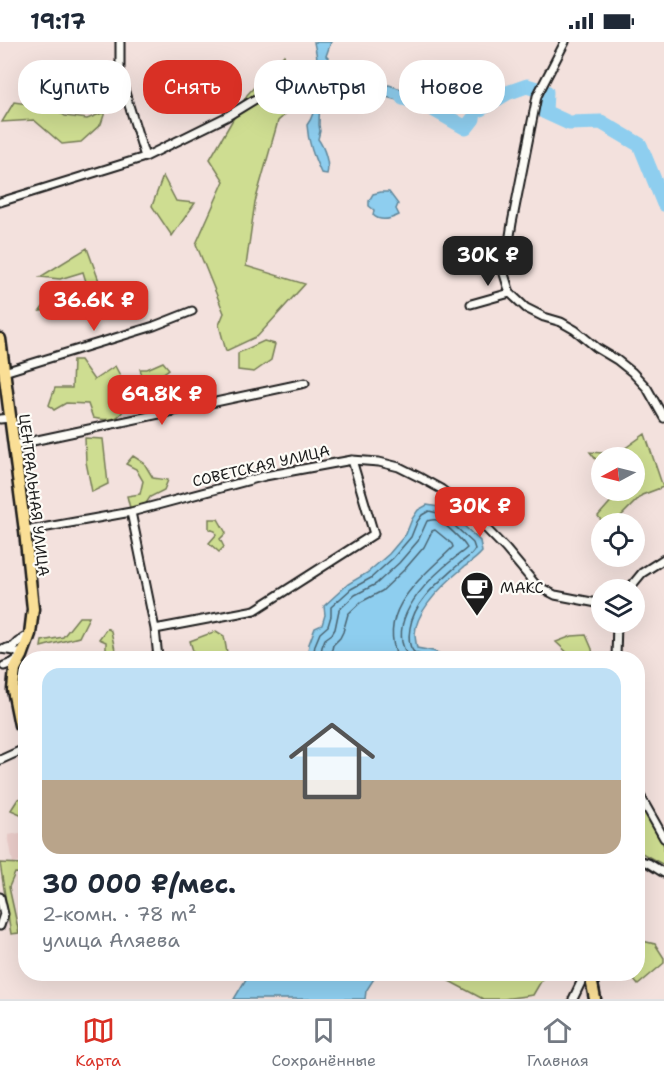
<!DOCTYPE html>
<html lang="ru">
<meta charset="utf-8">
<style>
:root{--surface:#fff;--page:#f2f2f3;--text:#1f2937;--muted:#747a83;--line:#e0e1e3;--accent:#d93025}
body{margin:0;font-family:"Shantell Sans",sans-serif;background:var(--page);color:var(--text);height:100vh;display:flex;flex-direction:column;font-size:22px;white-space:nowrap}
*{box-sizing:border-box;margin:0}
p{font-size:20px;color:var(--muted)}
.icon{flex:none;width:33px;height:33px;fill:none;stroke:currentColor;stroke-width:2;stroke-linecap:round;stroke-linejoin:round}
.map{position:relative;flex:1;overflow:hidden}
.details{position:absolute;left:18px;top:609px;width:627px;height:330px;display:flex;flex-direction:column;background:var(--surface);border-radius:24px;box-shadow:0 6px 24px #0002}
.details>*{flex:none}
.guide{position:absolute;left:18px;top:18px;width:628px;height:54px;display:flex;gap:12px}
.needle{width:39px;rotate:263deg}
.tools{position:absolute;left:591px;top:405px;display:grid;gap:12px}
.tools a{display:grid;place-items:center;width:54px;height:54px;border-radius:50%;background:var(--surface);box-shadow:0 6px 24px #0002;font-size:30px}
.price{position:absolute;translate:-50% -51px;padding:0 14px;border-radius:12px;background:var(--accent);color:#fff;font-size:20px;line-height:39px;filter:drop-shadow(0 2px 3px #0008)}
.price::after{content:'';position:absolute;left:50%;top:36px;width:18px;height:14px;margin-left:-9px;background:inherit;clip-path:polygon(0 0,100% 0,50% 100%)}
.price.current{background:#222;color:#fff}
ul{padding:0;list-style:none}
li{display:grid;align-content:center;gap:12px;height:318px;padding:0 24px}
li span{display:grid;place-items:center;height:186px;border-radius:18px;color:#555}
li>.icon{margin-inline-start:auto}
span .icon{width:108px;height:108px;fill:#fffc;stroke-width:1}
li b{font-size:26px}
.pill{padding:0 21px;border-radius:24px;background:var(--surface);box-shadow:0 6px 24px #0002;font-size:21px;line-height:54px}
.pill.current{background:var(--accent);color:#fff}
.status{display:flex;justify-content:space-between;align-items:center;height:42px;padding:0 30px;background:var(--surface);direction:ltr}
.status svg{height:16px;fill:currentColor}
.tab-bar{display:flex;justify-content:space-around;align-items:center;height:84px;border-top:2px solid var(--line);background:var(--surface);font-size:16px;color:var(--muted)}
.tab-bar a{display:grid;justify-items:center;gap:3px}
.tab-bar .current{color:var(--accent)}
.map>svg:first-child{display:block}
</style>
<div class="status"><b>19:17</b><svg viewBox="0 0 49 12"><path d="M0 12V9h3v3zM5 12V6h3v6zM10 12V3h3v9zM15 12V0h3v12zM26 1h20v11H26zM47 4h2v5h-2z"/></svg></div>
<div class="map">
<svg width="664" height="957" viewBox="0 0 664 957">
<rect width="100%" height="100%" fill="#f3e1dd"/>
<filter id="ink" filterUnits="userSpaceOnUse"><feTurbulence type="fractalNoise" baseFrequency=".0167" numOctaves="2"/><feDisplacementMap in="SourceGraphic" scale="12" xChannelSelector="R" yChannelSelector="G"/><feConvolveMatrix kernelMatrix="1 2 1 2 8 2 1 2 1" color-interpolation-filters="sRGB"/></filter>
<g filter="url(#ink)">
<path fill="#eccecb" d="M25,790V818L13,821L8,793Z"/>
<path fill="#cedd91" stroke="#757c56" stroke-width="1.5" d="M284,13L298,61L278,79L255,160L246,224L305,242L258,294L226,309L219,283L224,271L196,202L224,139L210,117L247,53Z
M61,40L51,64L65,74L87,77L105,70L101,82L81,100L62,102L34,78L2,80L14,60L35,63Z
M163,134L176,159L195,161L172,194L152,164Z
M87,206L103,250L76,265L40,269L50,256L87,243L83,230L60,237L40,235Z
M264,299L275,302L271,318L254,330L238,328V311Z
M73,318H80L94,338L115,324L131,354C122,375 117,381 93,376L88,362L66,361L54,368L49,363L55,346H72Z
M163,320L169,327L154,338L163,359L150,368L149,357L140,327H147Z
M645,392L663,445L642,453L614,481H603L598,474L614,456V449L634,448V416H602L601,424L590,410L617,412Z
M85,396L103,397L108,442L92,450L86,420Z
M133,414L144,421L153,436L168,438L164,448L150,455L145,463L131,470L127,454L140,452L143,439L136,427L126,422Z
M209,477H218L226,491L220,497L224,505L219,510L209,501L216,493L215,489L209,487Z
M79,575H89L79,595L41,605L42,599L63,595Z
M107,586L111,589L115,608L106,616V600L99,597Z
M216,589L224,594L228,616H207L204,614L194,612L190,599Z
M586,593L592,607L593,616H573L556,600L572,594Z
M638,754L664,804V821L662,822L638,809Z
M25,755V774L11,768L18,757Z
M0,821L25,822V832L15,831L9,845L19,891L11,892Z
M638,898L655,902L664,916V921L638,943L629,932H638Z
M436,932H539L543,936L533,953L503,957H483Z"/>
<path fill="#8eceef" stroke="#60879b" stroke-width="1.5" d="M314,0H331L326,14L329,17L325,25L326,29L340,35L354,34L359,37H369L383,44L389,43L401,47L404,50L421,57L424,60L421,65C390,56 359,47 328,39L322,42L320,48L319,83L320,89L318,97C324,105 330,122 327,132L321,131C314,115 308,101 307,83C317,70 316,51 313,36C321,26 316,12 314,0Z
M381,150H389L398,162L396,167L399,173C391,177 380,180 373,173L374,168L369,164V159L373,152Z
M427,463L445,466L480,499L482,510C476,517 471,520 464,525C446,540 416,567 415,592C415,596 416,601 417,606L433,609L450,616H307L309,602L315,586L322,583L325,573L324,564L348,542L367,531L389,512L406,492L412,477L418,468Z
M249,932H377L366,949L365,957H234Z"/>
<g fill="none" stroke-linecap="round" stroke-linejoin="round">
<path stroke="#4a6370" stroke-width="1.5" d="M313,616L315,603L320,591L328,584L331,574V565L351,547L371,536L393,516L411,495L417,480L422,473L429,469L442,472L473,501L475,507C471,515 464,517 458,523C439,540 414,559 410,586C409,592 408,603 413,609C416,614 429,614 435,616
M320,616L322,605L325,597L332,592L335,587L339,568L355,553L376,542L399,521L418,499L427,479C431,478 433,477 437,478C446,482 463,499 467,506C463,510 459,512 456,515C433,533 396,567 402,600C404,607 405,611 410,616
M330,616L333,603L340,596L343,590L348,572L361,560L382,549L405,527L424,505L432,489L435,488L452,502L453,505C423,535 376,568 398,616"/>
<path stroke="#8eceef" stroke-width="15" d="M403,56L424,62L466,86L473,77
M477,69L507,51L527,44L546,50L545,70L569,81L601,80L640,103L664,162"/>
<g stroke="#1c1c1c" stroke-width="11">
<path id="street" d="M120,0V34L145,115
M565,0L537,54L512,181L504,232L510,251L526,266L544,275L561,280L575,288L597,306L617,318L632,330L647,346L664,376
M0,160L145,115L226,75L262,53
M471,262L510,251
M4,330L154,284L192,269
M0,377L10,376
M14,403L305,341
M131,470L155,587L158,616
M25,489L131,470L265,434L352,418L379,420L399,425L421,436L441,447L467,467L506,507L536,543L555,553L602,562
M628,548L642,531L664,517
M155,587L255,568L374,492L352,418
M7,606L13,605L18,600L30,592
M0,607L15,609L22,614L12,621L4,624
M616,616L617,580
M0,718L22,708L26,705
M638,750L664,796
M638,818L648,821L664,831
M0,855L4,872L0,884
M573,957L585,932"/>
</g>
<g stroke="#1c1c1c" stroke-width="15">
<path id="primary" d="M0,297L25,489L33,567L30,592L22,614L15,627L13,648L20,683L26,688
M590,932L595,957"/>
</g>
<use href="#street" stroke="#fdfcf7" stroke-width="7"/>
<use href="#primary" stroke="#fadf96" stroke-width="10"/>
</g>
</g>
<defs>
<g id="cafe-pin" transform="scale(1.725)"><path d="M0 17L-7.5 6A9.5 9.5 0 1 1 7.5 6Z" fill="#1c1c1c" stroke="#fdfcf7"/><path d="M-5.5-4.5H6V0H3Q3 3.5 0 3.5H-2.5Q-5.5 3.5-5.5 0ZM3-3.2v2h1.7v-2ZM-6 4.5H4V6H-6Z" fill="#fff"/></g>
</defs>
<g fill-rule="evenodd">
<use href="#cafe-pin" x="477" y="546"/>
</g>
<g text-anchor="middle" stroke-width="4.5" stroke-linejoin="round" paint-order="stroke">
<g font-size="15" fill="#1c1c1c" stroke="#fdfcf7">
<text transform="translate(261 424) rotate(-13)" y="5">СОВЕТСКАЯ УЛИЦА</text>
<text transform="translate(34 453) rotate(83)" y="5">ЦЕНТРАЛЬНАЯ УЛИЦА</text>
</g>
<g font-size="15" fill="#1c1c1c" stroke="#fdfcf7" text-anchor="start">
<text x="500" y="551">МАКС</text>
</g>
</g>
</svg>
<div class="tools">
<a><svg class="needle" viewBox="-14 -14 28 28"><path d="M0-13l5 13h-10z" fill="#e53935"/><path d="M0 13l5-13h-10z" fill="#747a83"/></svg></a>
<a><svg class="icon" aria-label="locate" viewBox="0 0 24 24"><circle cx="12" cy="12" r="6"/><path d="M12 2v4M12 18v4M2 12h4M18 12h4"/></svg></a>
<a><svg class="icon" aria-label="layers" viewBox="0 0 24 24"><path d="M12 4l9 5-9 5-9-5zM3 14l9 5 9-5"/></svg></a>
</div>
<b class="price current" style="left:488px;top:245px">30K ₽</b>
<b class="price" style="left:94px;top:290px">36.6K ₽</b>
<b class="price" style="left:162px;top:384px">69.8K ₽</b>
<b class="price" style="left:480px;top:496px">30K ₽</b>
<div class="guide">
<a class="pill">Купить</a>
<a class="pill current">Снять</a>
<a class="pill">Фильтры</a>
<a class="pill">Новое</a>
</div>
<section class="details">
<ul>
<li><span style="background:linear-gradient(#bfe0f5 60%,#b9a48a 0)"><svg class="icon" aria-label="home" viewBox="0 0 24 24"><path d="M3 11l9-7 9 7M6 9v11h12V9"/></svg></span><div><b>30 000 ₽/мес.</b><p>2-комн. · 78 m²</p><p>улица Аляева</p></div></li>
</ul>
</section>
</div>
<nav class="tab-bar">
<a class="current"><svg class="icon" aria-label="map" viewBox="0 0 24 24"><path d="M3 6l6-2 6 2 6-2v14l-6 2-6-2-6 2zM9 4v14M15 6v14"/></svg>Карта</a>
<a><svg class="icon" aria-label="saved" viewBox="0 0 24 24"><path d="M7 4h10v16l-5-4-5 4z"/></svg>Сохранённые</a>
<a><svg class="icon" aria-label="home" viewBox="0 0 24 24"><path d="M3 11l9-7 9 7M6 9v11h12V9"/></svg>Главная</a>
</nav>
